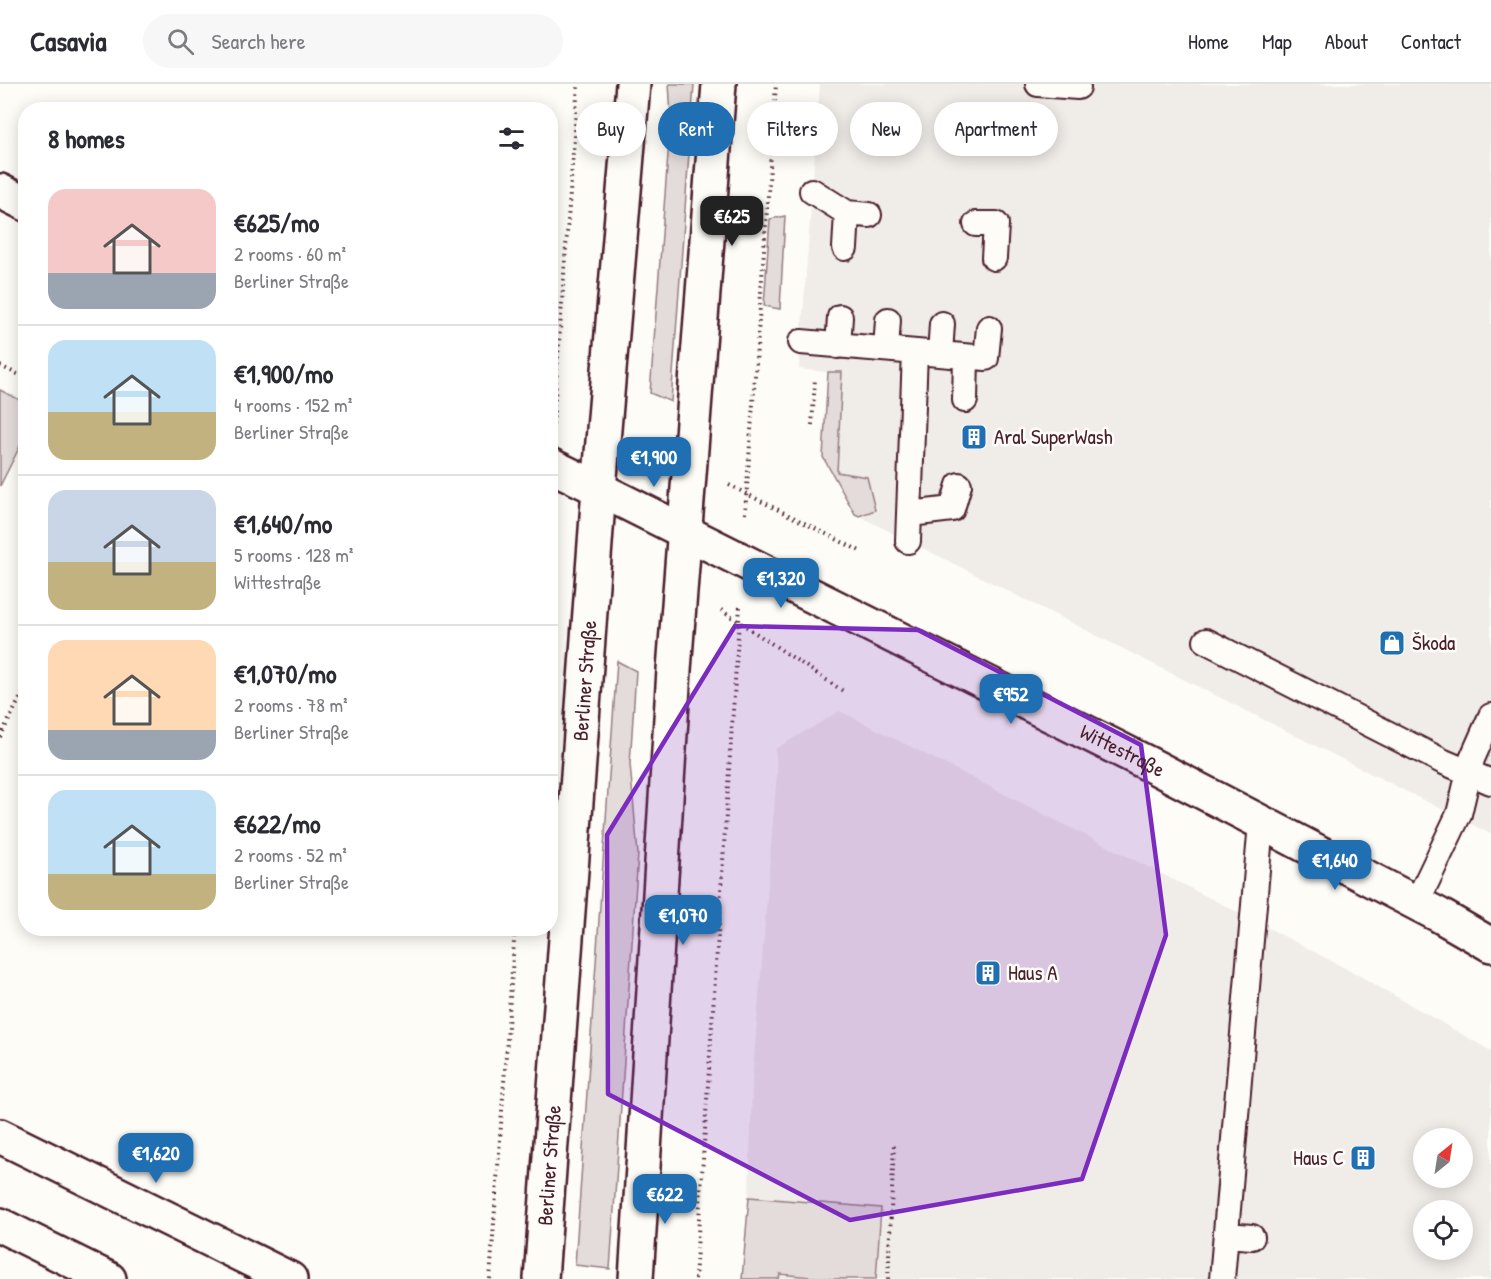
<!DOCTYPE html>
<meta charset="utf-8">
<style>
:root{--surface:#fff;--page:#f7f7f7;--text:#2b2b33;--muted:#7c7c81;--line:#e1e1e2;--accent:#1f6fb2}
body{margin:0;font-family:"Patrick Hand",sans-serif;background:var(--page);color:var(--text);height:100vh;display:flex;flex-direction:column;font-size:22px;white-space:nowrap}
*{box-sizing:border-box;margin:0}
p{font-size:20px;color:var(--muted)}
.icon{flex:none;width:33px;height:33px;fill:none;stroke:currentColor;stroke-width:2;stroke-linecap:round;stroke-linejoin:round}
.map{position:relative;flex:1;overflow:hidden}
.sheet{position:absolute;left:18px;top:18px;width:540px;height:834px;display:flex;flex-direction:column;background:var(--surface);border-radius:24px;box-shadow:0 3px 15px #0003}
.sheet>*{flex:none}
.banner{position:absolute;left:576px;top:18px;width:570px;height:54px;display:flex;gap:12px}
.needle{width:39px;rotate:30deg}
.tools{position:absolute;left:1413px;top:1044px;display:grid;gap:12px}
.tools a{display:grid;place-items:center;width:60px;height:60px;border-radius:50%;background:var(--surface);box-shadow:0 3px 15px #0003;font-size:30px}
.price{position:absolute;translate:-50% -51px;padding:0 14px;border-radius:12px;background:var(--accent);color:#fff;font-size:20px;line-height:39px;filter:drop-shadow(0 2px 3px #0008)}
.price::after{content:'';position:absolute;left:50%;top:36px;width:18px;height:14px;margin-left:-9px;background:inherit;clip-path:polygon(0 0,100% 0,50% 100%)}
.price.on{background:#222;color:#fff}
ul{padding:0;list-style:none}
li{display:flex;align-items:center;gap:18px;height:150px;padding:0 30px}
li+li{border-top:2px solid var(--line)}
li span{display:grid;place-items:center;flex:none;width:168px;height:120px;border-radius:18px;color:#555}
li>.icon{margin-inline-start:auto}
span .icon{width:72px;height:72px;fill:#fffc;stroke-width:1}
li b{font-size:26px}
h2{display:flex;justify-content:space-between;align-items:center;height:72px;padding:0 30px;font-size:26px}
.pill{padding:0 21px;border-radius:27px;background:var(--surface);box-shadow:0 3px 15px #0003;font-size:21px;line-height:54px}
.pill.on{background:var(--accent);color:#fff}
header{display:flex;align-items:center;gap:36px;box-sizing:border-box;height:84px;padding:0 30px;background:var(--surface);border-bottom:2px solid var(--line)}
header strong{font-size:28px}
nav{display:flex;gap:33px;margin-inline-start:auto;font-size:21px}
.search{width:420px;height:54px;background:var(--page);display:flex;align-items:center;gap:15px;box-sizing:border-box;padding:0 21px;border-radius:33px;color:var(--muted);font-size:22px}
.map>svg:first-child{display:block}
</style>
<header>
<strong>Casavia</strong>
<div class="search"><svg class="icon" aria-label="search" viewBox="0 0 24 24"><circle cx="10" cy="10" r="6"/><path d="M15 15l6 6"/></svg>Search here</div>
<nav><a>Home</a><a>Map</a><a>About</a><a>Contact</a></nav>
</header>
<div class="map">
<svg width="1491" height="1195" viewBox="0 0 1491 1195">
<rect width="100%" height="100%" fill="#fdfcf7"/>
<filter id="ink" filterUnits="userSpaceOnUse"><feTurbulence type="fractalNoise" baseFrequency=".0167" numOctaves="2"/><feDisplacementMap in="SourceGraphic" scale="12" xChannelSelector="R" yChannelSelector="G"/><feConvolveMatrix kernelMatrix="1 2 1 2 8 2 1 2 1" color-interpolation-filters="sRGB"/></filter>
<g filter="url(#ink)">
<path fill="#f0ece8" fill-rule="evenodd" d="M820,0H1491V750L855,430L823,373L828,288L799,285Z
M840,627L1253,836L1360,892L1491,967V1195H742L749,1113L752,1001L777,687L775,665ZM1424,1054H1462V1094H1424ZM1424,1126H1462V1166H1424Z"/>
<path fill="#e3dcda" stroke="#967e82" stroke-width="1.5" d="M669,0H694L671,318L650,309L671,31Z
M785,132L780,225L764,222L770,135Z
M828,288H842L837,388L867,393L875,426L859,432L855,430L823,373Z
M0,306L26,319L25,352L0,402Z
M617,577L636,587L630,680L638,770L610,1185L575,1181Z
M749,1113L881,1124L876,1195H832L780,1190L779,1195H742Z"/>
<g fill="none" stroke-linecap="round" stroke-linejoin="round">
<g stroke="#4a1f2b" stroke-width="28">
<path id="lane" d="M1038,0L1078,3
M812,107L847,129L869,131
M976,140H996L994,174
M845,164L847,129
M801,258L986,274L989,244
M838,262L840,233
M886,265L888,236
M940,270L942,240
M965,316L966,273
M910,430L952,425L959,401
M908,457L915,268
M1206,557L1444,678L1491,698
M1416,820L1459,730L1472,675L1491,632
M1226,1151L1252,1153
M1222,1195L1261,739"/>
</g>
<g stroke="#4a1f2b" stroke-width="38">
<path id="street" d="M0,107L26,120
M550,381L599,405
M0,1052L290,1195
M0,1141L109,1195"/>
</g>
<g stroke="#4a1f2b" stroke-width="38">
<g id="secondary">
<path id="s1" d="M599,405L1149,680L1439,831L1491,861"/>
<path id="s2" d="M541,1195L599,405L633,0"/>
<path d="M636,1195L674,586L719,0"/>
</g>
</g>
<path stroke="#4a1f2b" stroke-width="4" stroke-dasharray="1.5 4.5" stroke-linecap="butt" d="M0,282L26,294
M553,340L578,0
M812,341L815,295
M729,401L860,467
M745,430L776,0
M721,526L843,607
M0,653L26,603
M490,1195L515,844
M695,1195L740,522
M888,1195L894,1060"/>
<use href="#lane" stroke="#fdfcf7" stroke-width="24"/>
<use href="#street" stroke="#fdfcf7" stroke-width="33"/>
<use href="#secondary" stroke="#fdfcf7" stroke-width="33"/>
</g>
</g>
<path fill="#7b2cbf" fill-opacity="0.2" stroke="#7b2cbf" stroke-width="4.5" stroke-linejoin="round" d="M735,542L918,546L1141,661L1166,851L1082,1095L850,1136L608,1010L607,751Z"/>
<defs>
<g id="building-square" transform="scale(1.35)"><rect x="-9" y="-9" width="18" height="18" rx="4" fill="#1f6fb2" stroke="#fdfcf7"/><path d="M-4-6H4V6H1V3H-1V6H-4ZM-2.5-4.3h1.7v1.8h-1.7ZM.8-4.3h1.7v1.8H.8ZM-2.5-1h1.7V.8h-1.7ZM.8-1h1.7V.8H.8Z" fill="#fff"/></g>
<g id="shop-square" transform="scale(1.35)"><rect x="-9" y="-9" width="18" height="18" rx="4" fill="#1f6fb2" stroke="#fdfcf7"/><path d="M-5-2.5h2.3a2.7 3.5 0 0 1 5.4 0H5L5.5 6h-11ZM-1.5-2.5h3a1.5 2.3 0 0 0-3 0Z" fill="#fff"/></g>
</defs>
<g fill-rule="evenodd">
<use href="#building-square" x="974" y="353"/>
<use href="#shop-square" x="1392" y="559"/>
<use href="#building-square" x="988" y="889"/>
<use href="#building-square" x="1363" y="1074"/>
</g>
<g text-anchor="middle" stroke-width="5" stroke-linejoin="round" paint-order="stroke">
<g font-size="21" fill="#4a1f2b" stroke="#fdfcf7" text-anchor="start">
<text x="994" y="360">Aral SuperWash</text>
<text x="1412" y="566">Škoda</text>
<text x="1008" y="896">Haus A</text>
<text x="1344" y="1081" text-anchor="end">Haus C</text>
</g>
<g font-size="21" fill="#4a1f2b" stroke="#fdfcf7">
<text dy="7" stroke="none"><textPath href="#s2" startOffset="600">Berliner Straße</textPath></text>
<text dy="7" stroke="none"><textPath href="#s1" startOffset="585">Wittestraße</textPath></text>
<text dy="7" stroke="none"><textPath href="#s2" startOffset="114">Berliner Straße</textPath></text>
</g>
</g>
</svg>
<div class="tools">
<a><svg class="needle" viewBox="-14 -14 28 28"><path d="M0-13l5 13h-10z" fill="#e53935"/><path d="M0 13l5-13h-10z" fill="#7c7c81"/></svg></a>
<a><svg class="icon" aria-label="locate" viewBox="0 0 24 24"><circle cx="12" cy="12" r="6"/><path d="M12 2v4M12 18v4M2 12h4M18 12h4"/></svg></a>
</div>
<b class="price on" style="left:732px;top:163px">€625</b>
<b class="price" style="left:654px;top:404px">€1,900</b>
<b class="price" style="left:781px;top:525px">€1,320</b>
<b class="price" style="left:1011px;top:641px">€952</b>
<b class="price" style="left:1335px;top:807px">€1,640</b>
<b class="price" style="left:683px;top:862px">€1,070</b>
<b class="price" style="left:156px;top:1100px">€1,620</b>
<b class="price" style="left:665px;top:1141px">€622</b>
<div class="banner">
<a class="pill">Buy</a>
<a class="pill on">Rent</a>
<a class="pill">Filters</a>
<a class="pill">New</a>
<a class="pill">Apartment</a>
</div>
<section class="sheet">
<h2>8 homes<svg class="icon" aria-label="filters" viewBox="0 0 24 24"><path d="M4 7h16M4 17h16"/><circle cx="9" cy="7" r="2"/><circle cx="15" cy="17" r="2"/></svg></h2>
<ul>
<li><span style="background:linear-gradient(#f6c9c9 70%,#9aa5b1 0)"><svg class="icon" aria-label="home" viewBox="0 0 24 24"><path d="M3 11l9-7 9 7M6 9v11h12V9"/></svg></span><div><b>€625/mo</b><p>2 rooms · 60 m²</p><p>Berliner Straße</p></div></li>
<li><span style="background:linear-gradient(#bfe0f5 60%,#c2b280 0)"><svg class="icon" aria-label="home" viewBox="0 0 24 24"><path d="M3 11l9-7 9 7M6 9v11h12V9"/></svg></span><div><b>€1,900/mo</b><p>4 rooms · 152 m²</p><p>Berliner Straße</p></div></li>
<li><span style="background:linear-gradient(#c9d6e8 60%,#c2b280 0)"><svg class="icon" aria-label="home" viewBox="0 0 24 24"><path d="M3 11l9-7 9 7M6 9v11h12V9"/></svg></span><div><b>€1,640/mo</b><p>5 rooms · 128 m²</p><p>Wittestraße</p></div></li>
<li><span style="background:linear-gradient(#ffd9b3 75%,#9aa5b1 0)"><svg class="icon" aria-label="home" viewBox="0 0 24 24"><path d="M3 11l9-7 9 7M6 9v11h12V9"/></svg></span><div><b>€1,070/mo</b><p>2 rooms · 78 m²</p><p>Berliner Straße</p></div></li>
<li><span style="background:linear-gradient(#bfe0f5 70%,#c2b280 0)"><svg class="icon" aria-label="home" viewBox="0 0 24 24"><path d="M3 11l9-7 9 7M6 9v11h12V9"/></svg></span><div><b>€622/mo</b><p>2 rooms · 52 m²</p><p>Berliner Straße</p></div></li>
</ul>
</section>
</div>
